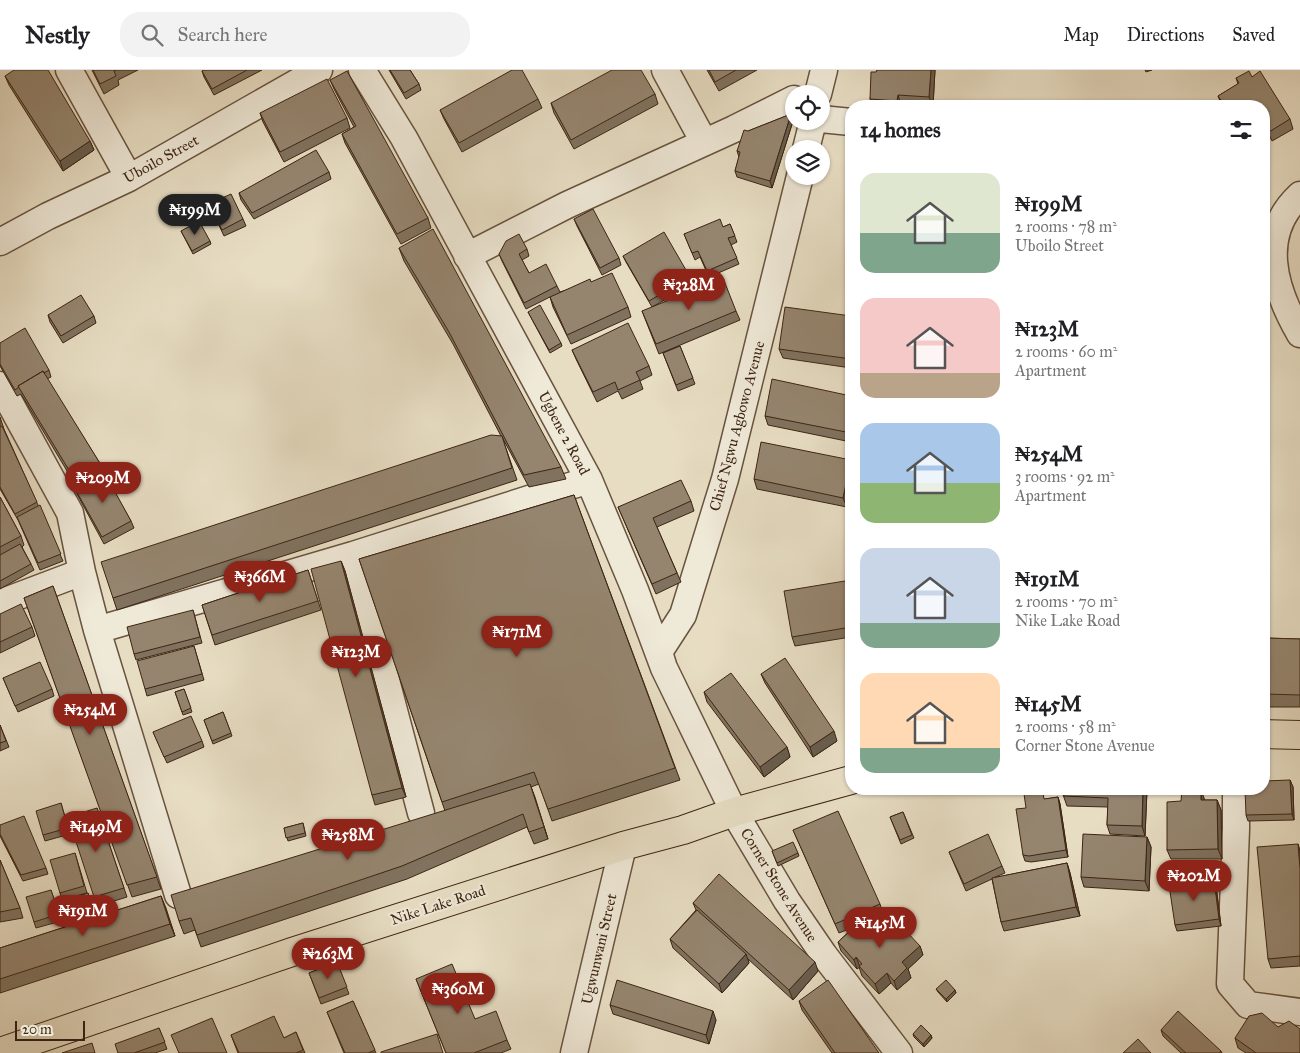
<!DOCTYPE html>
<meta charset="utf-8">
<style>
:root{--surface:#fff;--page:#f2f2f2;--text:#202124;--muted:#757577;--line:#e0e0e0;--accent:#8f2418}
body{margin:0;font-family:"IM FELL Great Primer",serif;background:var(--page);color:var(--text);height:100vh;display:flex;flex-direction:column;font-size:19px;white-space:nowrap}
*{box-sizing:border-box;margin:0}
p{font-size:16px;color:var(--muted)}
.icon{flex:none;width:28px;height:28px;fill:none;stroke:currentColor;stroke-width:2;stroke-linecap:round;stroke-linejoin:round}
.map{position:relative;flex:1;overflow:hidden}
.side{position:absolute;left:845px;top:30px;width:425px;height:695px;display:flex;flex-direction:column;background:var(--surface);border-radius:20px;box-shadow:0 1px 4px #0004}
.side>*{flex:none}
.controls{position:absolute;left:785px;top:15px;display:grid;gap:10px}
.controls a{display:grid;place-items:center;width:45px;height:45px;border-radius:50%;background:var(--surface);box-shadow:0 1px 4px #0004;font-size:25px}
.scale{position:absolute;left:15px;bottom:12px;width:70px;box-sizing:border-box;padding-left:5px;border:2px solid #3d2513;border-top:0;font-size:14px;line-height:18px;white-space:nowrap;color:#3d2513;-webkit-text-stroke:4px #efe9d8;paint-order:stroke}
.price{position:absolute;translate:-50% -42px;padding:0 11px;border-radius:18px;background:var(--accent);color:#fff;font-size:16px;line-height:32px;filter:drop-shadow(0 1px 2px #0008)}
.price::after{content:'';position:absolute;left:50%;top:30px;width:15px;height:11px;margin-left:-8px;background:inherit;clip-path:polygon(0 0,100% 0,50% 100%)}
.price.on{background:#222;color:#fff}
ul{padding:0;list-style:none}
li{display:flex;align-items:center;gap:15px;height:125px;padding:0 15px}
li span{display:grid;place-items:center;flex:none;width:140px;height:100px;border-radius:15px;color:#555}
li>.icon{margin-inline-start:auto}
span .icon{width:60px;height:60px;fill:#fffc;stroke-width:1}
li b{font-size:21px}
h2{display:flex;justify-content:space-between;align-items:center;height:60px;padding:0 15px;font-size:21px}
header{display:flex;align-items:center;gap:30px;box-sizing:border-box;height:70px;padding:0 25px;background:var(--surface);border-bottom:1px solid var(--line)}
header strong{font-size:24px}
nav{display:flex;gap:28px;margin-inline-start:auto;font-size:18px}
.search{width:350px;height:45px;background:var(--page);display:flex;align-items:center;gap:12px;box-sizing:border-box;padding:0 18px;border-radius:20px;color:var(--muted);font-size:19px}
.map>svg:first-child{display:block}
</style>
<header>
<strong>Nestly</strong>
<div class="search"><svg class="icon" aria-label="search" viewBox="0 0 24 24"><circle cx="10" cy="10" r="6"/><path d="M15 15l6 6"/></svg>Search here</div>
<nav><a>Map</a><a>Directions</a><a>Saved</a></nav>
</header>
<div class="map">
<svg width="1300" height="983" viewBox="0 0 1300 983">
<rect width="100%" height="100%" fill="#e7ddc3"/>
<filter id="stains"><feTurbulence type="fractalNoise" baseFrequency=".004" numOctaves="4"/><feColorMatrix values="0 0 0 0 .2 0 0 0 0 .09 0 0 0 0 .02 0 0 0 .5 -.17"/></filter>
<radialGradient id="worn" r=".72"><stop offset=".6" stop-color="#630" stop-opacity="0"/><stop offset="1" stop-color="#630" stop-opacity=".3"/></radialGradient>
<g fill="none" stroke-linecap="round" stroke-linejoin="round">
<g stroke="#68533f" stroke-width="29">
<path id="minor" d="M69,0L129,108
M362,0L404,68L589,410L635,520L664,598L734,742L787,831L824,885L899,983
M665,0L704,72
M818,24L824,0
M821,49L851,52
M806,79L813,51
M1300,125C1257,165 1274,219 1300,264
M0,172L48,146L129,108L319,0
M467,186L567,135L734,59L794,29
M0,315L70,443L82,502L97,560L353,485L589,410
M353,485L421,743
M0,533L82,502
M97,560L178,825
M663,595L659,582L683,545L725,409L800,106
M1236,719V759L1230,914L1248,935L1300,942
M574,983L623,776"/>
</g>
<g stroke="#3d2513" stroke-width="30">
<path id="primary" d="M1264,664L1300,665
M0,982L292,882L623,776L683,760L734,742L851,710"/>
</g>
<use href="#minor" stroke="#efe9d8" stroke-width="26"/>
<use href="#primary" stroke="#e7ddc3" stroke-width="28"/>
</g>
<path fill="#80725f" stroke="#3d2513" d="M92,0H138L118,10L119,15L104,24Z
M204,0H262L214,25L204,7L202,1Z
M389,0H410L419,14L421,20L406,29Z
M707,0H757L719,21Z
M877,0H935L933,36L901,35V36H873L870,29Z
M1145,0H1152L1146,2Z
M5,6L90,71L94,80L63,101L9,15Z
M1252,7L1290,49L1293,59L1272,71L1269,65L1264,68V36H1222L1218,26L1238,14L1236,8Z
M330,10L428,148L431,158L401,174L345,73L342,64L354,57L334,19Z
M655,24L658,34L574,79L554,43L551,33Z
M538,29L542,38L462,82L444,49L440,40Z
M260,43L347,48L350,58L284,92L263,52Z
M791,44L793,51L772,118L737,107L735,101L739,87L737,81L748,61Z
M329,102L331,109L254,149L241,130L239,123Z
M209,134L243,149L246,156L224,166Z
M574,149L619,188L621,195L602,205L577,156Z
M730,154L737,172L731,175L739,194L709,207L700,187L695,190L684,164L723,157Z
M181,161L210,171L211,174L193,184Z
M399,178L561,397L566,409L529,417L502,367L517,410L117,540L113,528L501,366L453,274L404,191Z
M527,179L529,186L522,190L529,203L557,216L560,222L591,212L628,237L631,247L571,274L553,237L550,227L526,239L502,191L499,184Z
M623,186L690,207L693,214L652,237L626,192Z
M642,241H736L740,250L659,284Z
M528,242L561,273L562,276L550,283Z
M48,245L94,246L96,253L63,273L50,252Z
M851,246V298L783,288L779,279Z
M0,273L49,300L51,307L47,309L101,395L102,400L131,451L134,458L104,474L77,424L74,417L76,416L21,324L17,326L0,296Z
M680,276L695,314L678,321L663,283Z
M572,280L649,296L652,305L640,311L643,319L622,329L618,321L597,332L576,289Z
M851,326V372L768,355L765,346Z
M0,347L4,359L63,491L40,500L18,450L0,419Z
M851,391V415L847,437L757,419L754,409Z
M574,425L680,710L552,751L539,714L531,717L548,769L534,774L527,757L407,809L201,877L195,860L184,864L179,851L445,741L359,489Z
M0,427L21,466L24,475L22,477L31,494L34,500L0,519Z
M691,431L694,441L657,457L681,512L656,524L618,437Z
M341,491L345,501L406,727L375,735L372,725Z
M308,500L321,540L215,575L202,535Z
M851,510V567L795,576L792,567Z
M53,516L161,819L132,827L24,528Z
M193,540L202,573L136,590L134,584Z
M0,544L32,557L35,566L0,583Z
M1264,568L1300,569V637H1264Z
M194,576L204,610L147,626L145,619Z
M761,604L837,671L813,687L765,613Z
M3,608L52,619L54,626L18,642Z
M184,619L192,642L183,645L175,622Z
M704,622L787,677L790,687L764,707L707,632Z
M223,642L232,666L213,674L204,650Z
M0,655L9,677L0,681Z
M153,662L202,671L204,677L167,693Z
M1290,710L1293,717L1294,750L1248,751L1246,745Z
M1061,719L1147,720L1145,766L1110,764L1107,755L1108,737L1067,736Z
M1058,727L1060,734L1068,787L1031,792L1025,791L1023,785L1026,738L1046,729Z
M1204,728V730H1217L1221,740L1222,789H1171L1167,780L1181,731Z
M61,733L70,764L45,771L43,765Z
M97,738L127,827L98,836L94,827Z
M903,742L914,768L901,774L890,747Z
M303,753L306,766L288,771L284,758Z
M0,755L46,798L48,804L23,811L0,766Z
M793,760L880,834L883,844L864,852L873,862L920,876L923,885L908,899L911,908L897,920L891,913L879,924L862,906L859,897L857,899L841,881L838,872L854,857L839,863L797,769Z
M1147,767L1151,777L1149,821L1084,817L1081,807Z
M1298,774L1300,781V896L1271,898L1268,889Z
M772,781L798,783L799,786L778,796Z
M949,782L1002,796L1005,803L993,808L1067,793L1070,803L1080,846L1004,861L1001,852L992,809L966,821Z
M75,783L87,823L62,830L60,823Z
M0,790L20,838L23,848L0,852Z
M1214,809L1216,816L1221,856L1177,861L1175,855Z
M51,820L61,851L36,858L34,852Z
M88,823L94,841L67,849L62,831Z
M161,826L175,866L0,923V878Z
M693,833L818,901L793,930L748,889L749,893L722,923L673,878L670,869L696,840Z
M337,892L349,924L321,934L309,903Z
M416,909L475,949L507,970L511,979L501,983H446Z
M936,919L955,920L956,923L947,932L938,922Z
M353,931L376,983H344L327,942Z
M799,931L879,983H832L802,940Z
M610,935L716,950L709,974L613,944Z
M159,958L167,979L155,983H118Z
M1161,960L1221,981L1222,983H1181L1163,966Z
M296,962L305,983H238L231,965L284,968Z
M913,964L931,965L932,968L924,977L914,967Z
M1235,968L1300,983H1246L1238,978Z"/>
<path fill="#685d4e" stroke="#3d2513" d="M931,0H935L933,36L929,27Z
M898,25L901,35V36H899L897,31Z
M791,44L793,51L772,118L770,111Z
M90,71L94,80L63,101L60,91Z
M851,390V415L847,437L843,428Z
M341,491L345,501L406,727L402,718Z
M834,661L837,671L813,687L810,677Z
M787,677L790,687L764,707L760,697Z
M1290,710L1293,717L1294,750L1292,744Z
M530,714L535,727L548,769L544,757Z
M1143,719H1146L1147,720L1145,766L1142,756Z
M1201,719L1204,728V739L1201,730Z
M1058,727L1060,734L1068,787L1066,780Z
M1217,730L1221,740L1222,789L1218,779Z
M1147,767L1151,777L1149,821L1145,811Z
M1298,774L1300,781V799Z
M1067,793L1070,803L1080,846L1076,837Z
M1214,809L1216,816L1221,856L1219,849Z
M161,826L166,838L175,866L170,854Z
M920,876L923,885L908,899L911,908L897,920L894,911L902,892Z
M746,884L749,893L722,923L719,914Z
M856,887L860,897L857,899L854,890Z
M815,892L818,901L793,930L789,920Z
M887,903L891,913L879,924L875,914Z
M955,920L956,923L947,932L946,929Z
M713,941L716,950L709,974L706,965Z
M931,965L932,968L924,977L923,974Z"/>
<path fill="#95856f" stroke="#3d2513" d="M14,0H48L90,71L60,91L5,6Z
M93,0H116L114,1L116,6L100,14Z
M204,0H247L212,19L202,1Z
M390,0H410L419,14L404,23Z
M512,0H522L538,29L459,73L440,40Z
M612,0H641L655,24L571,70L551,33Z
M709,0H736L715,12Z
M877,0H931L929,27L898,25L897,31L870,29L871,2H876Z
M347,1L428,148L397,164L342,64L356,56L330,10Z
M1249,1L1252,7L1260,1L1290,49L1269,62L1265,56H1264V36H1225L1218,26L1239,13L1236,8Z
M327,9L347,48L280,82L260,43Z
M791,44L770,111L735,101L740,82L737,81L744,60L748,61Z
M316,80L329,102L252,143L239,123Z
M231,124L243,149L222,160L209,134Z
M593,139L619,188L600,198L574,149Z
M720,149L723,157L730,154L735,166L728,168L737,188L707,201L698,181L692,183L684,164Z
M199,151L210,171L192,181L181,161Z
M433,159L561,397L524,405L449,262L399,178Z
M664,162L690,207L649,231L623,186Z
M519,164L527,179L519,184L529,203L546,194L557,216L524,233L499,184L506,171Z
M612,203L628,237L567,265L550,227L590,209L591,212Z
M723,208L736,241L656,274L642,241Z
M81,225L94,246L61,266L48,245Z
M540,235L561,273L549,280L528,242Z
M785,237L851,246V289L779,279Z
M628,253L649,296L636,302L640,310L618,320L615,312L593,322L572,280Z
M25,258L49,300L44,303L43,301L18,316L19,317L15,320L0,294V273Z
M680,276L693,308L676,315L663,283Z
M43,301L101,395L75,410L18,316Z
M772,309L851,326V363L765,346Z
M2,356L37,432L15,444L0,417V357Z
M491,365L502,366L512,398L113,528L101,492Z
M761,372L851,390L843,428L754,409Z
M103,400L131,451L102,467L74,417Z
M681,410L691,431L653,448L677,503L652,514L618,437Z
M574,425L675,698L548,739L534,702L442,732L359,489Z
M0,427L21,466L0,477Z
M40,435L61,484L38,493L17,447Z
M20,474L31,494L0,511V485Z
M341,491L402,718L372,725L311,499Z
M308,500L318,531L212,565L202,535Z
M851,510V557L792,567L784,521Z
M53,516L157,807L127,815L24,528Z
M21,534L32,557L0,572V544Z
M193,540L200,567L134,584L127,557Z
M1264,568L1300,569V625L1264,624Z
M194,576L202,604L145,619L137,591Z
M785,588L834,661L810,677L761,604Z
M40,592L52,619L15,636L3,608Z
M731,603L787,677L760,697L704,622Z
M184,619L191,638L182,642L175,622Z
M223,642L231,663L212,671L204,650Z
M191,646L202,671L164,687L153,662Z
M0,655L6,671L0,673Z
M1290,710L1292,744L1246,745L1245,719H1264V711Z
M530,714L544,757L529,762L523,744L402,796L197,865L191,848L179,851L171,825Z
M1061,719H1143L1142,756L1107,755L1108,728L1064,726Z
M1182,719H1201V730H1217L1218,779L1167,780V732L1181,731Z
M1043,722L1044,729L1058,727L1066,780L1029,786L1023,785L1016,739L1026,738L1024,724Z
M61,733L68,758L43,765L36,741Z
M97,738L124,818L94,827L68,747Z
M838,741L880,834L835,854L793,760Z
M903,742L912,765L900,770L890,747Z
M24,746L46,798L21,805L0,764V755Z
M303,753L305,763L286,768L284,758Z
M988,764L1002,796L964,814L949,782Z
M1083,764L1147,767L1145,811L1081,807Z
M793,772L798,783L777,793L772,781Z
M1298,774L1300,799V886L1268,889L1257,777Z
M75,783L84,816L60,823L50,790Z
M0,790L20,838L0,842Z
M1067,793L1076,837L1001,852L992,808Z
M719,804L815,892L789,920L693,833Z
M1214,809L1219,849L1175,855L1169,815Z
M51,820L59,844L34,852L26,827Z
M88,823L93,837L66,845L62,831Z
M161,826L170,854L0,909V878Z
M697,840L746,884L719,914L670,869Z
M891,845L920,876L902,892L907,898L894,911L887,903L875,914L859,896L862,894L856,887L854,890L838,872L862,850L873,862Z
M337,892L347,917L319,928L309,903Z
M452,894L475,949L496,941L507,970L474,983H446L416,909Z
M617,910L713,941L706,965L610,935Z
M828,910L879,983H835L799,931Z
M946,910L955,920L946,929L936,919Z
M353,931L375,980L368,983H345L327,942Z
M1178,941L1221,981L1219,983H1186L1161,960Z
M1262,943L1278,957L1289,951L1300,959V983H1256L1235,968L1249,946Z
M274,946L284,968L296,962L303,980L296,983H239L231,965Z
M212,948L227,983H179L171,965Z
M921,955L931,965L923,974L913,964Z
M159,958L165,972L134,983H118L115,974Z
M437,964L443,983H381V982Z
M1138,969L1151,983H1123Z
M92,973L95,983H62Z"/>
<g text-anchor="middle" stroke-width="4" stroke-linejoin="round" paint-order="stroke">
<g font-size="15" fill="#3d2513" stroke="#efe9d8">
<text transform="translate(161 89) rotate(-29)" y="5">Uboilo Street</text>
<text transform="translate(737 356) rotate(-75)" y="5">Chief Ngwu Agbowo Avenue</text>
<text transform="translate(564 363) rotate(62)" y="5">Ugbene 2 Road</text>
<text transform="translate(779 815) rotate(58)" y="5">Corner Stone Avenue</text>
<text transform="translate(438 835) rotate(-18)" y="5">Nike Lake Road</text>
<text transform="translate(599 879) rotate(-77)" y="5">Ugwunwani Street</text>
</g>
</g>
<rect width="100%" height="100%" filter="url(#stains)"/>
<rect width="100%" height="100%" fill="url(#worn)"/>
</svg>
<div class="controls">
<a><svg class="icon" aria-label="locate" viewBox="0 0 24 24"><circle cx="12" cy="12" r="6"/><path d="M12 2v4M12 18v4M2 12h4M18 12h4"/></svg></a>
<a><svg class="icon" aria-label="layers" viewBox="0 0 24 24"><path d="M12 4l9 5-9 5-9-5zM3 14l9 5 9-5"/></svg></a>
</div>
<div class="scale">20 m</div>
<b class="price on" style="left:195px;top:166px">₦199M</b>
<b class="price" style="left:689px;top:241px">₦328M</b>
<b class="price" style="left:103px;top:434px">₦209M</b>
<b class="price" style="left:260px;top:533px">₦366M</b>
<b class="price" style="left:517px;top:588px">₦171M</b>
<b class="price" style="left:356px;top:608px">₦123M</b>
<b class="price" style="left:90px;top:666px">₦254M</b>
<b class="price" style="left:96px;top:783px">₦149M</b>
<b class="price" style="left:348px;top:791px">₦258M</b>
<b class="price" style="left:1194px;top:832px">₦202M</b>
<b class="price" style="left:83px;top:867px">₦191M</b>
<b class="price" style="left:880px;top:879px">₦145M</b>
<b class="price" style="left:328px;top:910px">₦263M</b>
<b class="price" style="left:458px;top:945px">₦360M</b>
<section class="side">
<h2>14 homes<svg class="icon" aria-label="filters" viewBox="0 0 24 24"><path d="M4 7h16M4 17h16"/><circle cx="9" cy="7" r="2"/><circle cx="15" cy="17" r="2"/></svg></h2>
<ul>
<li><span style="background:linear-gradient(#dfe7d0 60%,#7fa58c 0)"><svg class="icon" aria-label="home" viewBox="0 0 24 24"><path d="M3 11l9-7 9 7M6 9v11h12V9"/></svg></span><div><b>₦199M</b><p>2 rooms · 78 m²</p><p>Uboilo Street</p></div></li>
<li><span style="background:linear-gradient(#f6c9c9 75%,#b9a48a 0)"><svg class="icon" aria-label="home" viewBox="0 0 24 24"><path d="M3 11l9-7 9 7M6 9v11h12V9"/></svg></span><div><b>₦123M</b><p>2 rooms · 60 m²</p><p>Apartment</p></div></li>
<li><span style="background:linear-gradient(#a9c7e8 60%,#8fb573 0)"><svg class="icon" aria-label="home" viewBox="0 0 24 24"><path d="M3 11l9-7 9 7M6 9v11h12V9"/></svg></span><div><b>₦254M</b><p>3 rooms · 92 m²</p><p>Apartment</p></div></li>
<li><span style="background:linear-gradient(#c9d6e8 75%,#7fa58c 0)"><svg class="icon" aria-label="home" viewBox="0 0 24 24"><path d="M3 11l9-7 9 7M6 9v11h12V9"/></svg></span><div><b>₦191M</b><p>2 rooms · 70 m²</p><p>Nike Lake Road</p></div></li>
<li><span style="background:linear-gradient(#ffd9b3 75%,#7fa58c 0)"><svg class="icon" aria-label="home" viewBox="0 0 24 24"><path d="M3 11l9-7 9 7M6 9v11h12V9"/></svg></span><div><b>₦145M</b><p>2 rooms · 58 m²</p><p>Corner Stone Avenue</p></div></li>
</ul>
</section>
</div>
